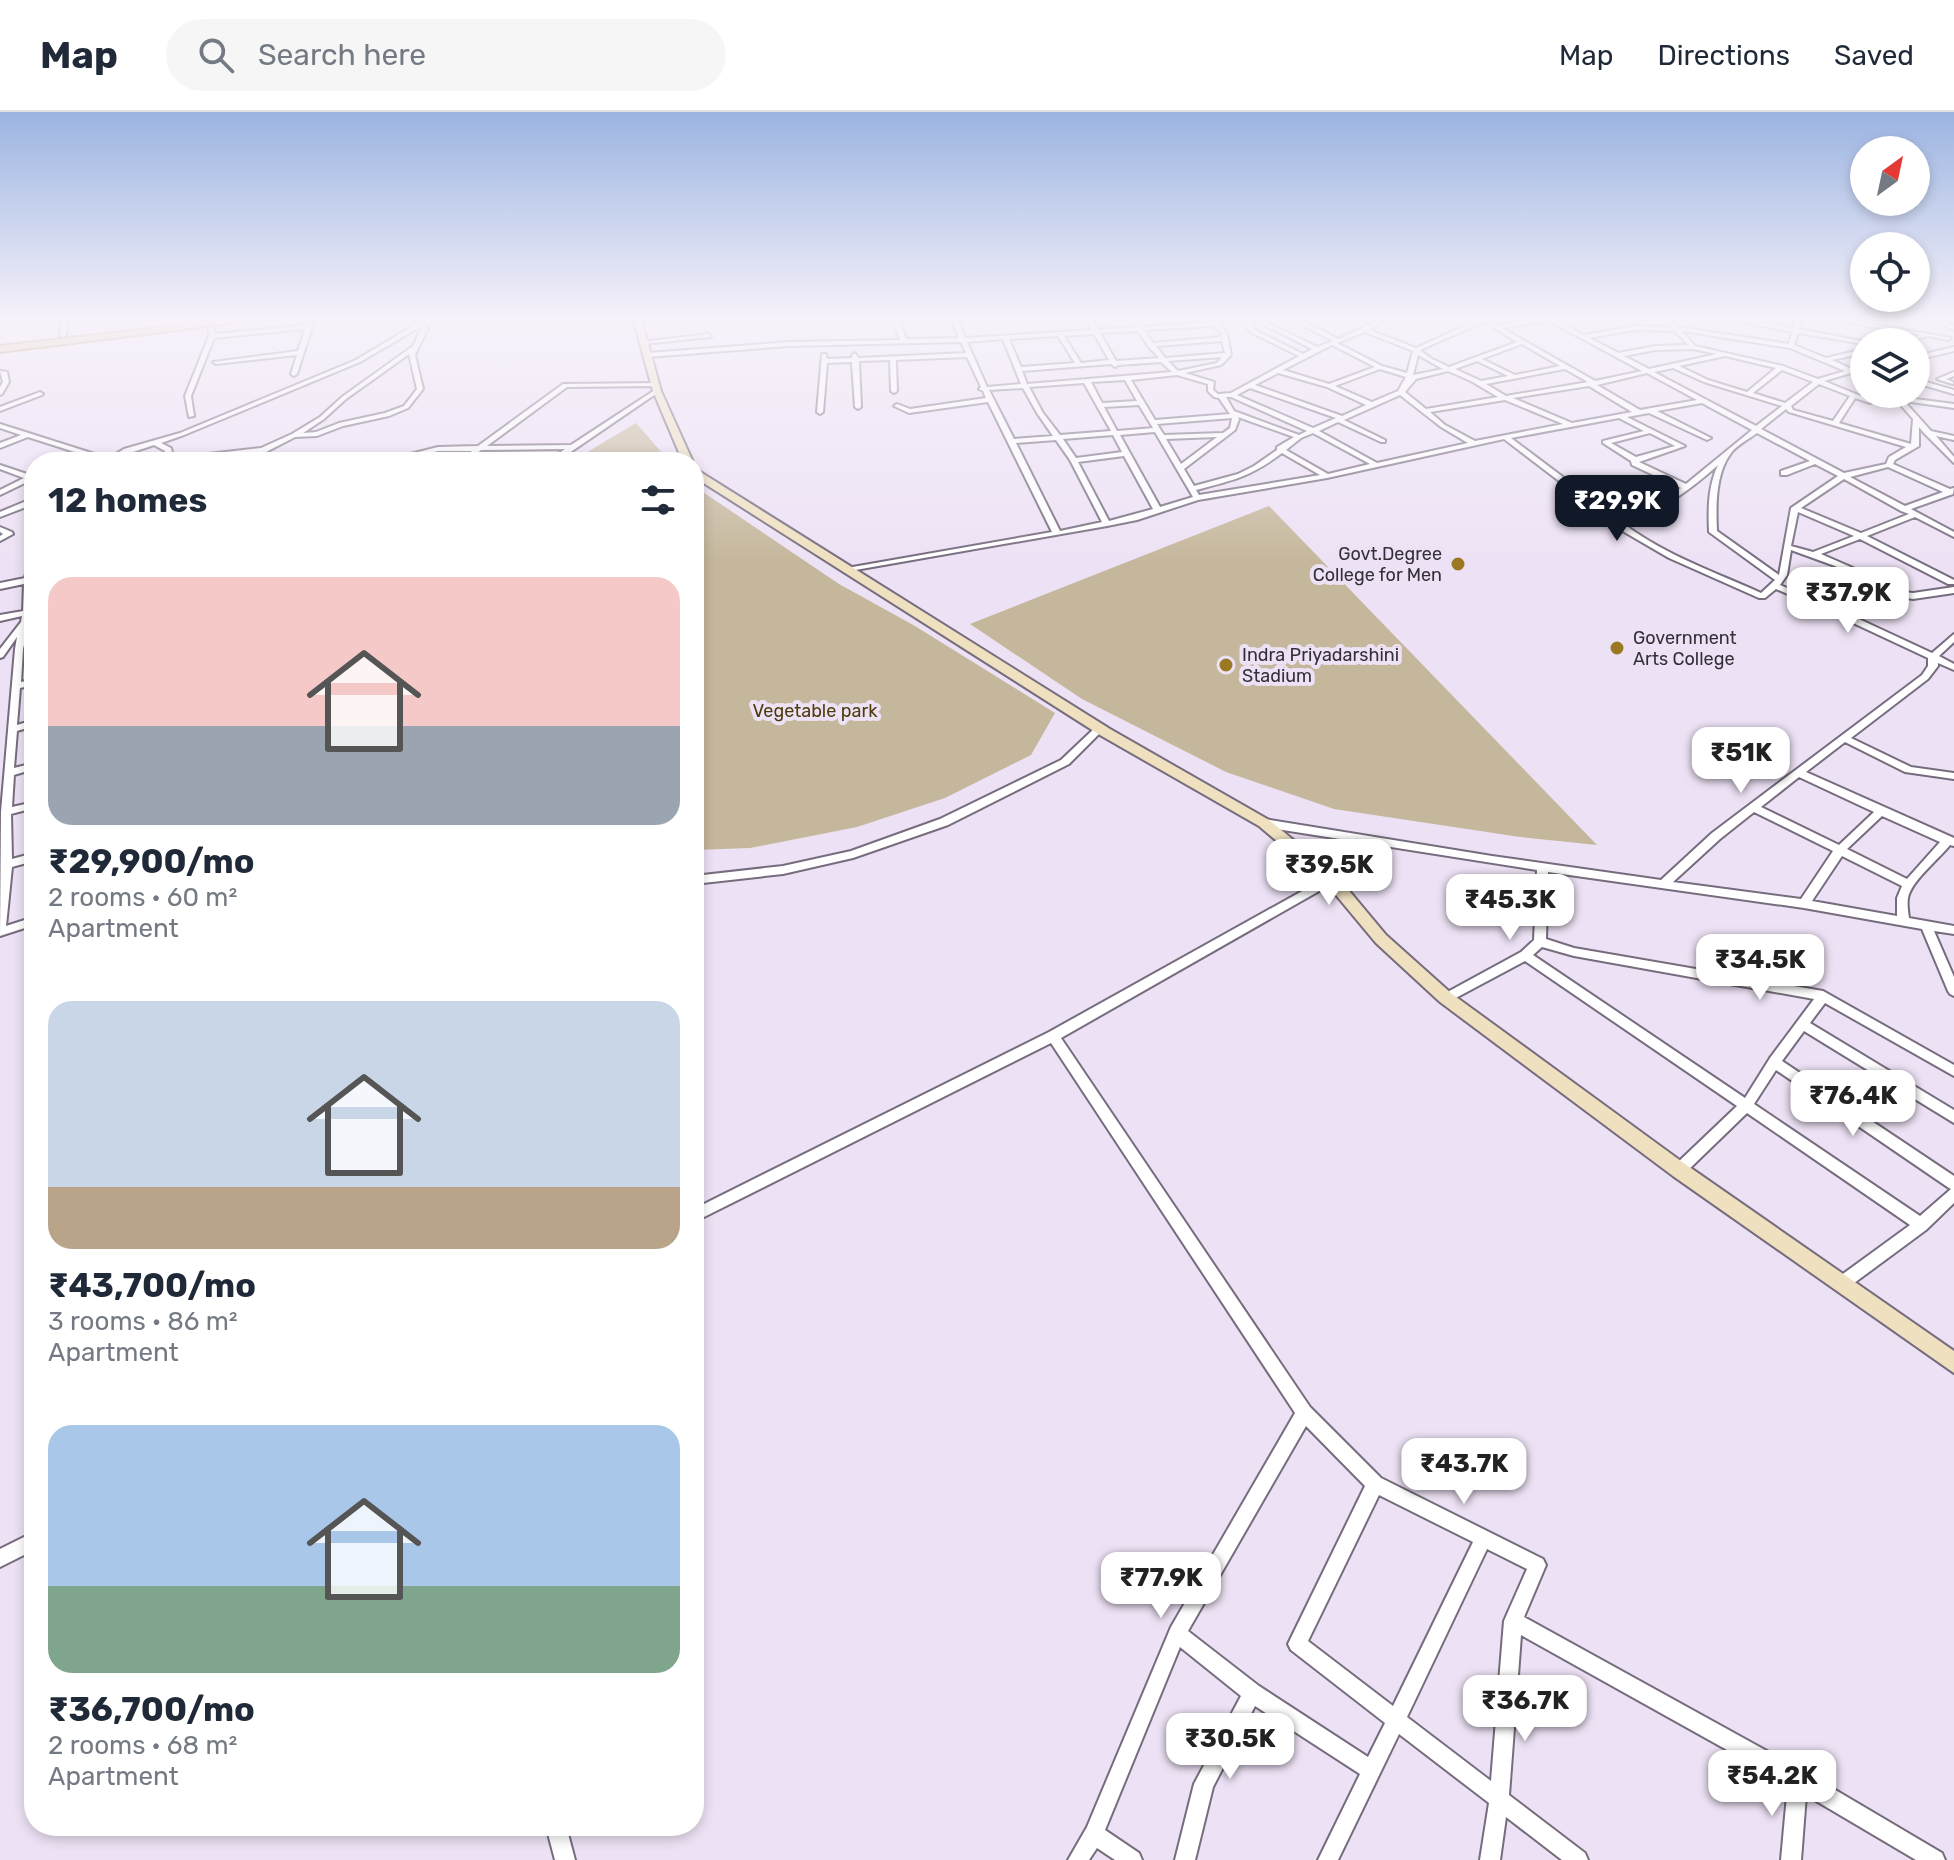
<!DOCTYPE html>
<meta charset="utf-8">
<style>
:root{--surface:#fff;--page:#f6f6f7;--text:#1f2937;--muted:#747a83;--line:#e0e1e3;--accent:#111827}
body{margin:0;font-family:Rubik,sans-serif;background:var(--page);color:var(--text);height:100vh;display:flex;flex-direction:column;font-size:30px;white-space:nowrap}
*{box-sizing:border-box;margin:0}
p{font-size:26px;color:var(--muted)}
.icon{flex:none;width:44px;height:44px;fill:none;stroke:currentColor;stroke-width:2;stroke-linecap:round;stroke-linejoin:round}
.map{position:relative;flex:1;overflow:hidden}
.sheet{position:absolute;left:24px;top:340px;width:680px;height:1384px;display:flex;flex-direction:column;background:var(--surface);border-radius:32px;box-shadow:0 4px 12px #0003}
.sheet>*{flex:none}
.needle{width:52px;rotate:33deg}
.controls{position:absolute;left:1850px;top:24px;display:grid;gap:16px}
.controls a{display:grid;place-items:center;width:80px;height:80px;border-radius:50%;background:var(--surface);box-shadow:0 4px 12px #0003;font-size:40px}
.price{position:absolute;translate:-50% -68px;padding:0 18px;border-radius:16px;background:#fff;color:#222;font-size:26px;line-height:52px;filter:drop-shadow(0 2px 4px #0008)}
.price::after{content:'';position:absolute;left:50%;top:48px;width:24px;height:18px;margin-left:-12px;background:inherit;clip-path:polygon(0 0,100% 0,50% 100%)}
.price.on{background:var(--accent);color:#fff}
ul{padding:0;list-style:none}
li{display:grid;align-content:center;gap:16px;height:424px;padding:0 24px}
li span{display:grid;place-items:center;height:248px;border-radius:24px;color:#555}
li>.icon{margin-inline-start:auto}
span .icon{width:144px;height:144px;fill:#fffc;stroke-width:1}
li b{font-size:34px}
h2{display:flex;justify-content:space-between;align-items:center;height:96px;padding:0 24px;font-size:34px}
header{display:flex;align-items:center;gap:48px;box-sizing:border-box;height:112px;padding:0 40px;background:var(--surface);border-bottom:2px solid var(--line)}
header strong{font-size:38px}
nav{display:flex;gap:44px;margin-inline-start:auto;font-size:28px}
.search{width:560px;height:72px;background:var(--page);display:flex;align-items:center;gap:20px;box-sizing:border-box;padding:0 28px;border-radius:44px;color:var(--muted);font-size:30px}
.map>svg:first-child{display:block}
</style>
<header>
<strong>Map</strong>
<div class="search"><svg class="icon" aria-label="search" viewBox="0 0 24 24"><circle cx="10" cy="10" r="6"/><path d="M15 15l6 6"/></svg>Search here</div>
<nav><a>Map</a><a>Directions</a><a>Saved</a></nav>
</header>
<div class="map">
<svg width="1954" height="1748" viewBox="0 0 1954 1748">
<rect width="100%" height="100%" fill="#ede2f5"/>
<path fill="#c5b79b" d="M636,311L670,350H573L579,345Z
M694,374L839,472L915,514L1055,601L1031,643L945,686L857,715L750,736L694,738Z
M1269,394L1597,733L1520,725L1334,697L1226,660L1082,587L970,512Z"/>
<g fill="none" stroke-linecap="round" stroke-linejoin="round">
<g stroke="#766c7d" stroke-width="4">
<path id="minor" d="M63,206H69L66,223L63,225L60,223Z
M309,206H315L297,262L294,264L291,262L297,243L216,252L213,250L298,239L305,217L214,226L191,284L194,304L189,305L185,284L209,224V215H213L215,222L307,213Z
M410,206H417L428,216L415,243L423,277L408,296L389,304L343,314L317,324L295,325L266,340L248,343L242,350H234L240,343C190,349 130,358 85,343L70,350H60L78,341L28,325L0,336V331L21,323L0,316V312L104,345H111L124,337L180,321L356,248L416,212ZM420,215L422,216L413,234L342,285L320,305L292,322L261,336L173,346L171,336L161,331L184,323L360,250ZM409,242L417,277L404,294L385,301L339,311L316,320L303,321L324,307L346,287ZM154,333L165,339L166,348L121,346L130,341Z
M892,206H898L906,227L959,226L951,206H981L958,209L965,226L1092,218L1085,206H1091L1098,218L1136,215L1129,206H1135L1142,215L1214,210L1215,206H1221L1219,212L1227,221L1231,243L1221,253L1185,261L1214,270L1213,278L1218,282L1231,281L1299,244L1250,220L1243,206H1249L1255,218L1303,242L1312,237L1250,206H1258L1317,235L1333,229L1289,206H1297L1338,227L1365,215L1344,206H1353L1369,213L1379,206H1387L1370,218L1416,236L1482,206H1491L1497,213L1542,206H1558L1556,208L1584,223L1635,214L1672,215L1664,206H1670L1678,215L1789,232L1792,220L1720,206H1735L1793,216L1796,206H1802L1799,217L1867,230H1864V232L1798,221L1794,233L1826,246L1864,237V241L1832,248L1852,257L1864,253V257L1857,259L1864,262V266L1851,261L1824,269L1873,289L1870,291L1855,286L1839,311L1911,332L1913,307L1891,282H1898L1900,285L1954,292V296L1904,289L1931,319L1954,324V328L1936,324L1954,345V351L1924,321L1919,315V334L1895,348L1893,352L1950,377L1954,376L1953,382L1911,397L1954,420V425L1915,405L1867,424L1954,468V472H1948L1860,427L1821,442L1853,456L1888,478L1913,481L1954,475V481L1913,487L1887,483L1846,501L1932,541L1954,522V530L1939,544L1954,552V558L1938,551V554L1928,567L1851,626L1911,655L1954,661V667L1905,660L1845,630L1806,660L1954,726V734L1950,733C1939,747 1911,769 1908,786C1907,792 1908,799 1909,806L1954,814V822L1934,819L1954,865V884L1950,882L1948,879L1922,817L1804,796L1548,760L1546,827L1574,836L1823,879L1954,953V964L1825,891L1810,911L1954,998V1011L1804,919L1782,949L1954,1064V1091L1926,1118L1846,1177L1841,1179L1836,1177L1834,1172L1836,1167L1910,1113L1747,1001L1684,1062L1679,1064L1674,1062L1672,1058L1674,1054L1737,994L1525,849L1450,889H1442L1440,886L1442,883L1521,840L1534,828L1537,758L1264,715L1259,711L1264,707L1492,744L1661,768L1712,721L1922,563L1928,554V546L1836,503L1776,477L1765,486H1759L1669,446L1614,414V411L1504,327L1327,366L1198,388L1137,408L1107,414L844,460L843,458L847,456L1052,420L988,290L909,301L894,294L897,292L910,297L986,286L983,279L979,277L981,275L967,245L896,248L897,279L894,281L891,279L890,248L859,249L861,295L858,297L855,295L852,250L827,251L823,300L820,302L817,300L822,242H826L827,247L852,246V243L855,241L858,246L966,241L961,230L789,234L648,245L645,243L648,241L789,230L900,228ZM1486,209L1494,216L1517,230L1449,255L1432,247L1420,238ZM1549,209L1642,259L1595,269L1502,216ZM1214,214L1221,221L1222,225L1153,231L1144,218ZM1635,218L1675,219L1688,233L1655,234L1619,241L1589,226ZM1138,219L1148,234L1159,246L1116,249L1100,221ZM1682,219L1790,236L1845,259L1818,267L1783,254L1695,234ZM1365,220L1413,239L1407,261L1382,254L1337,231ZM1094,222L1109,248L1081,251L1064,224ZM1058,224L1075,251L1021,255L1009,227ZM1003,227L1021,272L987,275L967,230ZM1222,229L1225,241L1165,246L1156,234ZM1522,232L1560,254L1515,263L1482,247ZM1332,233L1375,255L1329,272L1283,258ZM1693,237L1717,242L1649,257L1624,244L1655,238ZM1418,243L1443,257L1413,263ZM1725,244L1776,256L1747,280L1708,268L1679,254ZM1222,245L1217,251L1178,259L1168,249ZM1477,249L1508,264L1481,269L1455,257ZM1161,250L1172,260L1027,272L1022,259L1111,252L1115,255L1118,253ZM1673,256L1704,270L1782,294L1756,314L1654,260ZM1380,257L1406,265L1398,279L1372,290L1335,274ZM1565,257L1588,270L1506,284L1486,272ZM1782,258L1813,270L1785,291L1753,281ZM1448,259L1471,269L1498,285L1426,297L1405,280L1416,267ZM1278,261L1327,275L1366,293L1342,304L1255,273ZM1647,261L1697,288L1640,298L1597,273ZM1177,263L1208,272V279L1214,285L1219,286L1230,302L1155,308L1131,268ZM1125,268L1137,289L1102,291L1091,270ZM1084,271L1111,319L1060,323L1043,301L1029,275ZM1819,272L1850,284L1833,309L1793,298L1791,294ZM1589,274L1632,300L1572,311L1513,286ZM1023,276L1037,301L1053,324L1014,327L989,278ZM1250,276L1336,306L1313,316L1237,283ZM1400,283L1441,315L1468,331L1377,351L1319,319L1338,310L1381,330H1385V328L1344,308ZM1226,285H1231L1307,319L1299,323L1234,299ZM1505,288L1563,312L1475,329L1445,313L1430,300ZM1702,291L1752,318L1686,372L1639,350L1685,334L1627,305L1649,301L1707,328L1711,326L1657,299ZM1139,293L1153,316L1117,319L1104,295ZM1786,297L1789,300L1906,335L1889,345L1886,352L1844,361L1761,317ZM1238,305L1294,325L1277,335V338L1254,354L1238,362L1194,374L1184,357L1235,318L1239,307ZM1232,306L1230,316L1223,321L1164,323L1157,312ZM1619,306L1644,319L1603,329V331L1631,349L1632,353L1681,376L1644,398L1620,408L1511,326ZM1155,320L1193,385L1160,395L1120,323ZM1313,321L1370,352L1328,362L1286,338L1301,326ZM1650,321L1675,334L1636,345L1611,331ZM1757,321L1810,349L1781,359V363H1787L1815,352L1838,364L1791,396L1779,463L1717,419C1716,395 1715,362 1731,341C1737,333 1749,327 1757,321ZM1113,323L1122,340L1076,346L1063,327ZM1217,325L1181,352L1166,327ZM1056,328L1070,348L1102,410L1060,419L1016,331ZM1282,341L1320,363L1199,383L1196,378C1234,368 1250,365 1282,341ZM1124,344L1153,397L1109,409L1078,350ZM1718,353C1708,374 1708,397 1709,420L1775,468L1761,481C1715,460 1665,443 1624,412C1661,399 1690,378 1718,353ZM1888,355L1943,380L1905,394L1850,365ZM1844,367L1901,399L1909,402L1861,421L1801,396ZM1798,400L1854,424L1813,440L1791,434ZM1791,438L1835,454L1880,480L1839,498L1780,473L1787,463ZM1799,665L1874,700L1839,733L1761,695ZM1754,700L1833,739L1801,787L1673,770L1720,727ZM1882,704L1940,730L1907,767L1847,737ZM1842,744L1902,774L1897,786V804L1812,789ZM1542,835L1574,844L1814,887L1770,946L1745,986L1533,843ZM1776,958L1949,1076L1951,1077L1920,1104L1754,992Z
M1822,206H1838L1951,226L1948,228L1927,224L1907,230H1897L1920,223Z
M1895,206H1919L1906,211Z
M1930,206H1938L1954,214V218Z
M709,222L711,225L644,232L641,230Z
M1954,235V239L1916,248V244Z
M0,259L7,260L9,270L2,282L0,283V275L3,270Z
M1954,260V264L1946,267L1953,270V272L1937,267Z
M1916,267L1954,278V282L1916,271Z
M657,271V273L655,274L567,275L487,334L571,333L655,278L660,279L556,350H547L565,337L481,338L466,350H457L472,339H438L392,350H379L438,335L478,334L563,272Z
M40,280L43,282L42,283L0,299V295Z
M0,353L30,363L34,362V369L31,368L0,383V378L24,366L0,357Z
M31,387H34V392L0,405V400Z
M0,415L12,420L13,422L0,429V424L3,422L0,420Z
M31,439H34L31,498H34V502L31,503L23,537L21,570L34,567V573L20,576L17,613L34,608V614L17,619L14,656L34,651V657L14,663L12,695L34,690V696L11,702L12,747L34,741V749L12,755L6,814L34,805V813L0,824L1,700L15,537L17,525L3,545L0,546V537L21,510L22,504L0,509V503L23,499L24,472L0,477V471L25,466Z
M1101,612L1106,615L1069,652L948,713L853,746L783,762L694,772V764L783,754L851,739L940,707L1061,648L1098,613Z
M1331,763L1335,764L1337,767L1335,770L1061,926L1310,1295L1381,1366L1543,1447L1546,1453L1524,1505L1805,1660L1942,1741L1945,1748H1916L1806,1683L1801,1748H1781L1788,1672L1521,1523L1509,1683L1585,1741L1588,1748H1562L1506,1705L1500,1748H1480L1489,1691L1399,1622L1338,1748H1318L1360,1662L1255,1594L1213,1675L1195,1748H1175L1194,1672L1241,1584L1180,1535L1105,1718L1139,1741L1142,1748H1115L1097,1736L1089,1748H1068L1087,1715L1171,1515L1295,1301L1051,931L694,1110V1097L1049,920ZM1306,1314L1365,1374L1288,1532L1291,1538L1385,1611L1368,1645L1259,1574L1188,1519ZM1379,1383L1473,1430L1393,1594L1308,1529ZM1487,1437L1527,1457L1504,1509L1491,1669L1407,1605Z
M34,1420V1438L0,1455V1437Z
M546,1714H566L575,1748H555Z"/>
</g>
<g stroke="#766c7d" stroke-width="4">
<path id="secondary" d="M633,206H641L661,279L693,350H683L653,279Z
M694,356L1110,617L1269,708L1336,763L1386,823L1452,882L1685,1052L1954,1239V1261L1673,1064L1440,890L1376,831L1326,771L1259,714L1100,623L702,370L694,364Z"/>
</g>
<g stroke="#957630" stroke-width="4">
<path id="primary" d="M243,206H273L0,240V234Z"/>
</g>
<use href="#minor" fill="#fff" fill-rule="evenodd"/>
<use href="#secondary" fill="#efe1c0" fill-rule="evenodd"/>
<use href="#primary" fill="#dfc481" fill-rule="evenodd"/>
</g>
<linearGradient id="sky" x2="0" y2="1"><stop stop-color="#9bb4e1"/><stop offset="0.46" stop-color="#f7f2fa"/><stop offset="1" stop-color="#f7f2fa" stop-opacity="0"/></linearGradient>
<rect width="1954" height="451" fill="url(#sky)"/>
<g fill="#9b7923" stroke="#ede2f5" stroke-width="3">
<circle cx="1458" cy="452" r="8"/>
<circle cx="1617" cy="536" r="8"/>
<circle cx="1226" cy="553" r="8"/>
</g>
<g text-anchor="middle" stroke-width="8" stroke-linejoin="round" paint-order="stroke">
<g font-size="18" fill="#342f37" stroke="#ede2f5" text-anchor="start">
<text x="1442" y="448" text-anchor="end">Govt.Degree<tspan x="1442" dy="21">College for Men</tspan></text>
<text x="1633" y="532">Government<tspan x="1633" dy="21">Arts College</tspan></text>
<text x="1242" y="549">Indra Priyadarshini<tspan x="1242" dy="21">Stadium</tspan></text>
</g>
<g font-size="18" fill="#4e3b0c" stroke="#ede2f5">
<text x="815" y="605">Vegetable park</text>
</g>
</g>
</svg>
<div class="controls">
<a><svg class="needle" viewBox="-14 -14 28 28"><path d="M0-13l5 13h-10z" fill="#e53935"/><path d="M0 13l5-13h-10z" fill="#747a83"/></svg></a>
<a><svg class="icon" aria-label="locate" viewBox="0 0 24 24"><circle cx="12" cy="12" r="6"/><path d="M12 2v4M12 18v4M2 12h4M18 12h4"/></svg></a>
<a><svg class="icon" aria-label="layers" viewBox="0 0 24 24"><path d="M12 4l9 5-9 5-9-5zM3 14l9 5 9-5"/></svg></a>
</div>
<b class="price on" style="left:1617px;top:431px">₹29.9K</b>
<b class="price" style="left:1848px;top:523px">₹37.9K</b>
<b class="price" style="left:1741px;top:683px">₹51K</b>
<b class="price" style="left:1329px;top:795px">₹39.5K</b>
<b class="price" style="left:1510px;top:830px">₹45.3K</b>
<b class="price" style="left:1760px;top:890px">₹34.5K</b>
<b class="price" style="left:1853px;top:1026px">₹76.4K</b>
<b class="price" style="left:1464px;top:1394px">₹43.7K</b>
<b class="price" style="left:1161px;top:1508px">₹77.9K</b>
<b class="price" style="left:1525px;top:1631px">₹36.7K</b>
<b class="price" style="left:1230px;top:1669px">₹30.5K</b>
<b class="price" style="left:1772px;top:1706px">₹54.2K</b>
<section class="sheet">
<h2>12 homes<svg class="icon" aria-label="filters" viewBox="0 0 24 24"><path d="M4 7h16M4 17h16"/><circle cx="9" cy="7" r="2"/><circle cx="15" cy="17" r="2"/></svg></h2>
<ul>
<li><span style="background:linear-gradient(#f6c9c9 60%,#9aa5b1 0)"><svg class="icon" aria-label="home" viewBox="0 0 24 24"><path d="M3 11l9-7 9 7M6 9v11h12V9"/></svg></span><div><b>₹29,900/mo</b><p>2 rooms · 60 m²</p><p>Apartment</p></div></li>
<li><span style="background:linear-gradient(#c9d6e8 75%,#b9a48a 0)"><svg class="icon" aria-label="home" viewBox="0 0 24 24"><path d="M3 11l9-7 9 7M6 9v11h12V9"/></svg></span><div><b>₹43,700/mo</b><p>3 rooms · 86 m²</p><p>Apartment</p></div></li>
<li><span style="background:linear-gradient(#a9c7e8 65%,#7fa58c 0)"><svg class="icon" aria-label="home" viewBox="0 0 24 24"><path d="M3 11l9-7 9 7M6 9v11h12V9"/></svg></span><div><b>₹36,700/mo</b><p>2 rooms · 68 m²</p><p>Apartment</p></div></li>
</ul>
</section>
</div>
